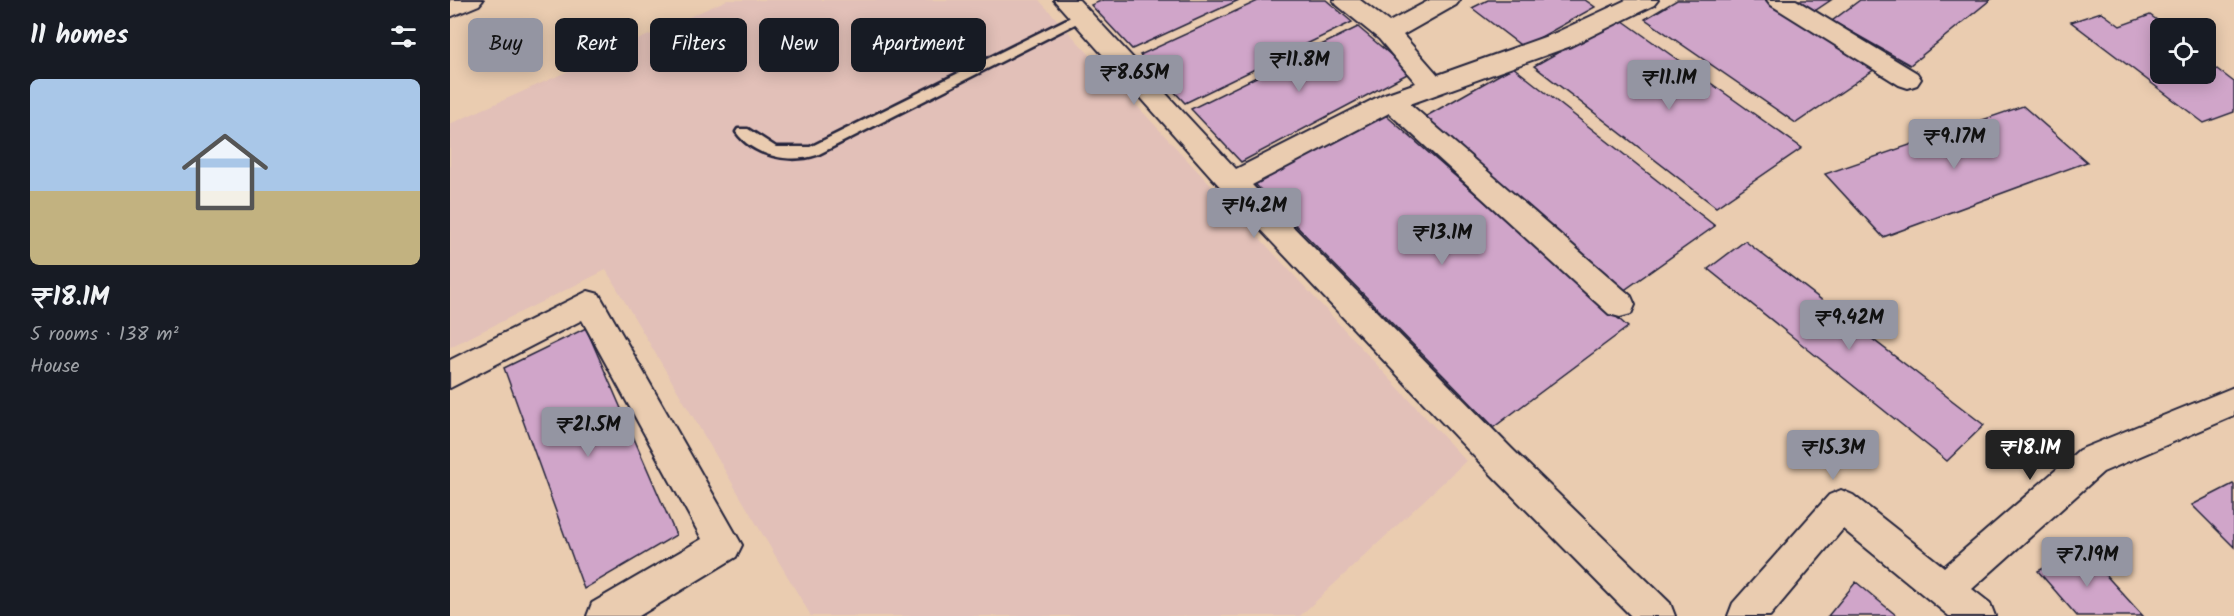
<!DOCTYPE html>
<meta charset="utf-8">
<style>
:root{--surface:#171b24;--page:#242831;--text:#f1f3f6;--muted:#9ea1a6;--accent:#9495a2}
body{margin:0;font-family:Kalam,sans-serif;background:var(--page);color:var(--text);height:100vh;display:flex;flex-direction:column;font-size:22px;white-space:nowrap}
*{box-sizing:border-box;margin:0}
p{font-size:20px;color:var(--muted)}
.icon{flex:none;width:33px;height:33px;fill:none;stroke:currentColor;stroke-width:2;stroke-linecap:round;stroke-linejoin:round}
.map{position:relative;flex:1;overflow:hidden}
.details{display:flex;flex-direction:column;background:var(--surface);width:450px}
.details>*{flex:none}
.hud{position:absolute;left:18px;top:18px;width:570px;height:54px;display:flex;gap:12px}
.buttons{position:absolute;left:1700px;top:18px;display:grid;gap:12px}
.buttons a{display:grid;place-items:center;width:66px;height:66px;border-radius:9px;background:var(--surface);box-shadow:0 3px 15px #0003;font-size:30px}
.price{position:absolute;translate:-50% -51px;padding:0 14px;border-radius:6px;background:var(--accent);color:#111;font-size:20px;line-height:39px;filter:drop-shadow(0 2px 3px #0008)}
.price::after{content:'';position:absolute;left:50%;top:36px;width:18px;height:14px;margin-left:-9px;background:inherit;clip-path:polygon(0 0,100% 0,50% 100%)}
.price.on{background:#222;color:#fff}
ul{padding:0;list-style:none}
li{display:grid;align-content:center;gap:12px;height:318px;padding:0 30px}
li span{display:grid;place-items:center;height:186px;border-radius:9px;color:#555}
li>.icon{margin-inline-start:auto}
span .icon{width:108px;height:108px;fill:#fffc;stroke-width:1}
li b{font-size:26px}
h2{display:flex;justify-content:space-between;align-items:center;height:72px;padding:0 30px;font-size:26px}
.tag{padding:0 21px;border-radius:9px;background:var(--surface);box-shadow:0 3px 15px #0003;font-size:21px;line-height:54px}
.tag.on{background:var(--accent);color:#111}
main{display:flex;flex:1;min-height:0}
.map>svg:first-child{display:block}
</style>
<main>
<section class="details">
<h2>11 homes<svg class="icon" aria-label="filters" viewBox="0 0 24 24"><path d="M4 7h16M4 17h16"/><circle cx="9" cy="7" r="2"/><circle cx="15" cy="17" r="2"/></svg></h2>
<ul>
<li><span style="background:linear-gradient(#a9c7e8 60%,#c2b280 0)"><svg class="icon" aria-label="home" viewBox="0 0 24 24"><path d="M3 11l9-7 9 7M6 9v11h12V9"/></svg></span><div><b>₹18.1M</b><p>5 rooms · 138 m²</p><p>House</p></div></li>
</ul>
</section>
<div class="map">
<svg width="1784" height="616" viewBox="0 0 1784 616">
<rect width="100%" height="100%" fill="#eaccb0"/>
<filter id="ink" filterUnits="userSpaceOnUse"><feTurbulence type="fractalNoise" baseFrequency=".0167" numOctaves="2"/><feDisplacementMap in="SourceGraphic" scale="12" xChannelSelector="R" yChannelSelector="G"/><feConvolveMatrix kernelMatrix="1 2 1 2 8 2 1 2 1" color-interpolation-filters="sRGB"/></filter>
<g filter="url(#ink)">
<path fill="#e2c0b8" d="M277,0H589L1016,461L850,616H361L156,270L0,347V124Z"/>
<path fill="#d0a5c9" stroke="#22223b" stroke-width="1.5" d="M653,0H789L682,49L641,5Z
M810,0H876L902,22L735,103L690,55Z
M1038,0H1135L1145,7L1073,47L1022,8Z
M1227,0H1316L1425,69L1346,123L1195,19Z
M1336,0H1381L1360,14Z
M1410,0H1540L1460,65L1382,21Z
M1651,12L1670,26L1700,15L1718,28H1710V53L1702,55L1710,61V74H1727L1736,81L1767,69L1784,82V112L1754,123L1621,22Z
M1169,18L1352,148L1266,207L1084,66Z
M908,27L961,72L791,162L741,109Z
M1063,67L1265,226L1173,291L973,118Z
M1573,106L1637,162L1433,237L1375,174Z
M932,112L1178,327L1044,427L805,184Z
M1295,241L1534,425L1497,461L1258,269Z
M136,328L226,535L134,589L54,368Z
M1783,484L1784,485V547L1742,505Z
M1632,549L1693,616H1627L1588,571Z
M1406,582L1447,616H1378Z"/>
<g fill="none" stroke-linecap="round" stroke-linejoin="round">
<g stroke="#22223b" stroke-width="5">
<path id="service" d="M631,12L635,13V19L367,155C340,164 303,156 286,132L288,129H298L326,147H360Z"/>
</g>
<g stroke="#22223b" stroke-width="4">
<path id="minor" d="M0,0H33L29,5L0,17Z
M604,0H629L786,169L932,95L966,83L929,39L887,5L883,0H910L939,22L980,0H1010L1006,5L953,35L988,75L1103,34L1176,0H1208L1204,5L1121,46L960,104L1181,296L1185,305L1181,314L1170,317L1159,314L939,113L802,185L1062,449L1220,603L1225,616H1181L1038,471L773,190Z
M1317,0H1346L1467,73L1471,79L1467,85L1458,88L1449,85L1321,5Z
M138,291L149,294L292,545L286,557L189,616H137L142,603L252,539L132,320L0,388V360Z
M1784,387V416L1653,472L1522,589L1540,603L1545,616H1499L1393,529L1320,616H1278L1283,603L1379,495L1391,490L1403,495L1494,567L1629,450Z"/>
</g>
<use href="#service" fill="#eaccb0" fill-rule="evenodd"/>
<use href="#minor" fill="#eaccb0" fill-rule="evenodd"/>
</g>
</g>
</svg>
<div class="buttons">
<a><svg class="icon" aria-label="locate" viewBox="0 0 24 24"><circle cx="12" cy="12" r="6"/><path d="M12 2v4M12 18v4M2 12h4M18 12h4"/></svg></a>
</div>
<b class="price" style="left:849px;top:93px">₹11.8M</b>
<b class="price" style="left:684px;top:106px">₹8.65M</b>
<b class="price" style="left:1219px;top:111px">₹11.1M</b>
<b class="price" style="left:1504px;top:170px">₹9.17M</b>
<b class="price" style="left:804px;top:239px">₹14.2M</b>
<b class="price" style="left:992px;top:266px">₹13.1M</b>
<b class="price" style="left:1399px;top:351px">₹9.42M</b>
<b class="price" style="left:138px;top:458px">₹21.5M</b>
<b class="price" style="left:1383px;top:481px">₹15.3M</b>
<b class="price on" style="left:1580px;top:481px">₹18.1M</b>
<b class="price" style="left:1637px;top:588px">₹7.19M</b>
<div class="hud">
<a class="tag on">Buy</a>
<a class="tag">Rent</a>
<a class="tag">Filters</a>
<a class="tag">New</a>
<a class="tag">Apartment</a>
</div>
</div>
</main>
